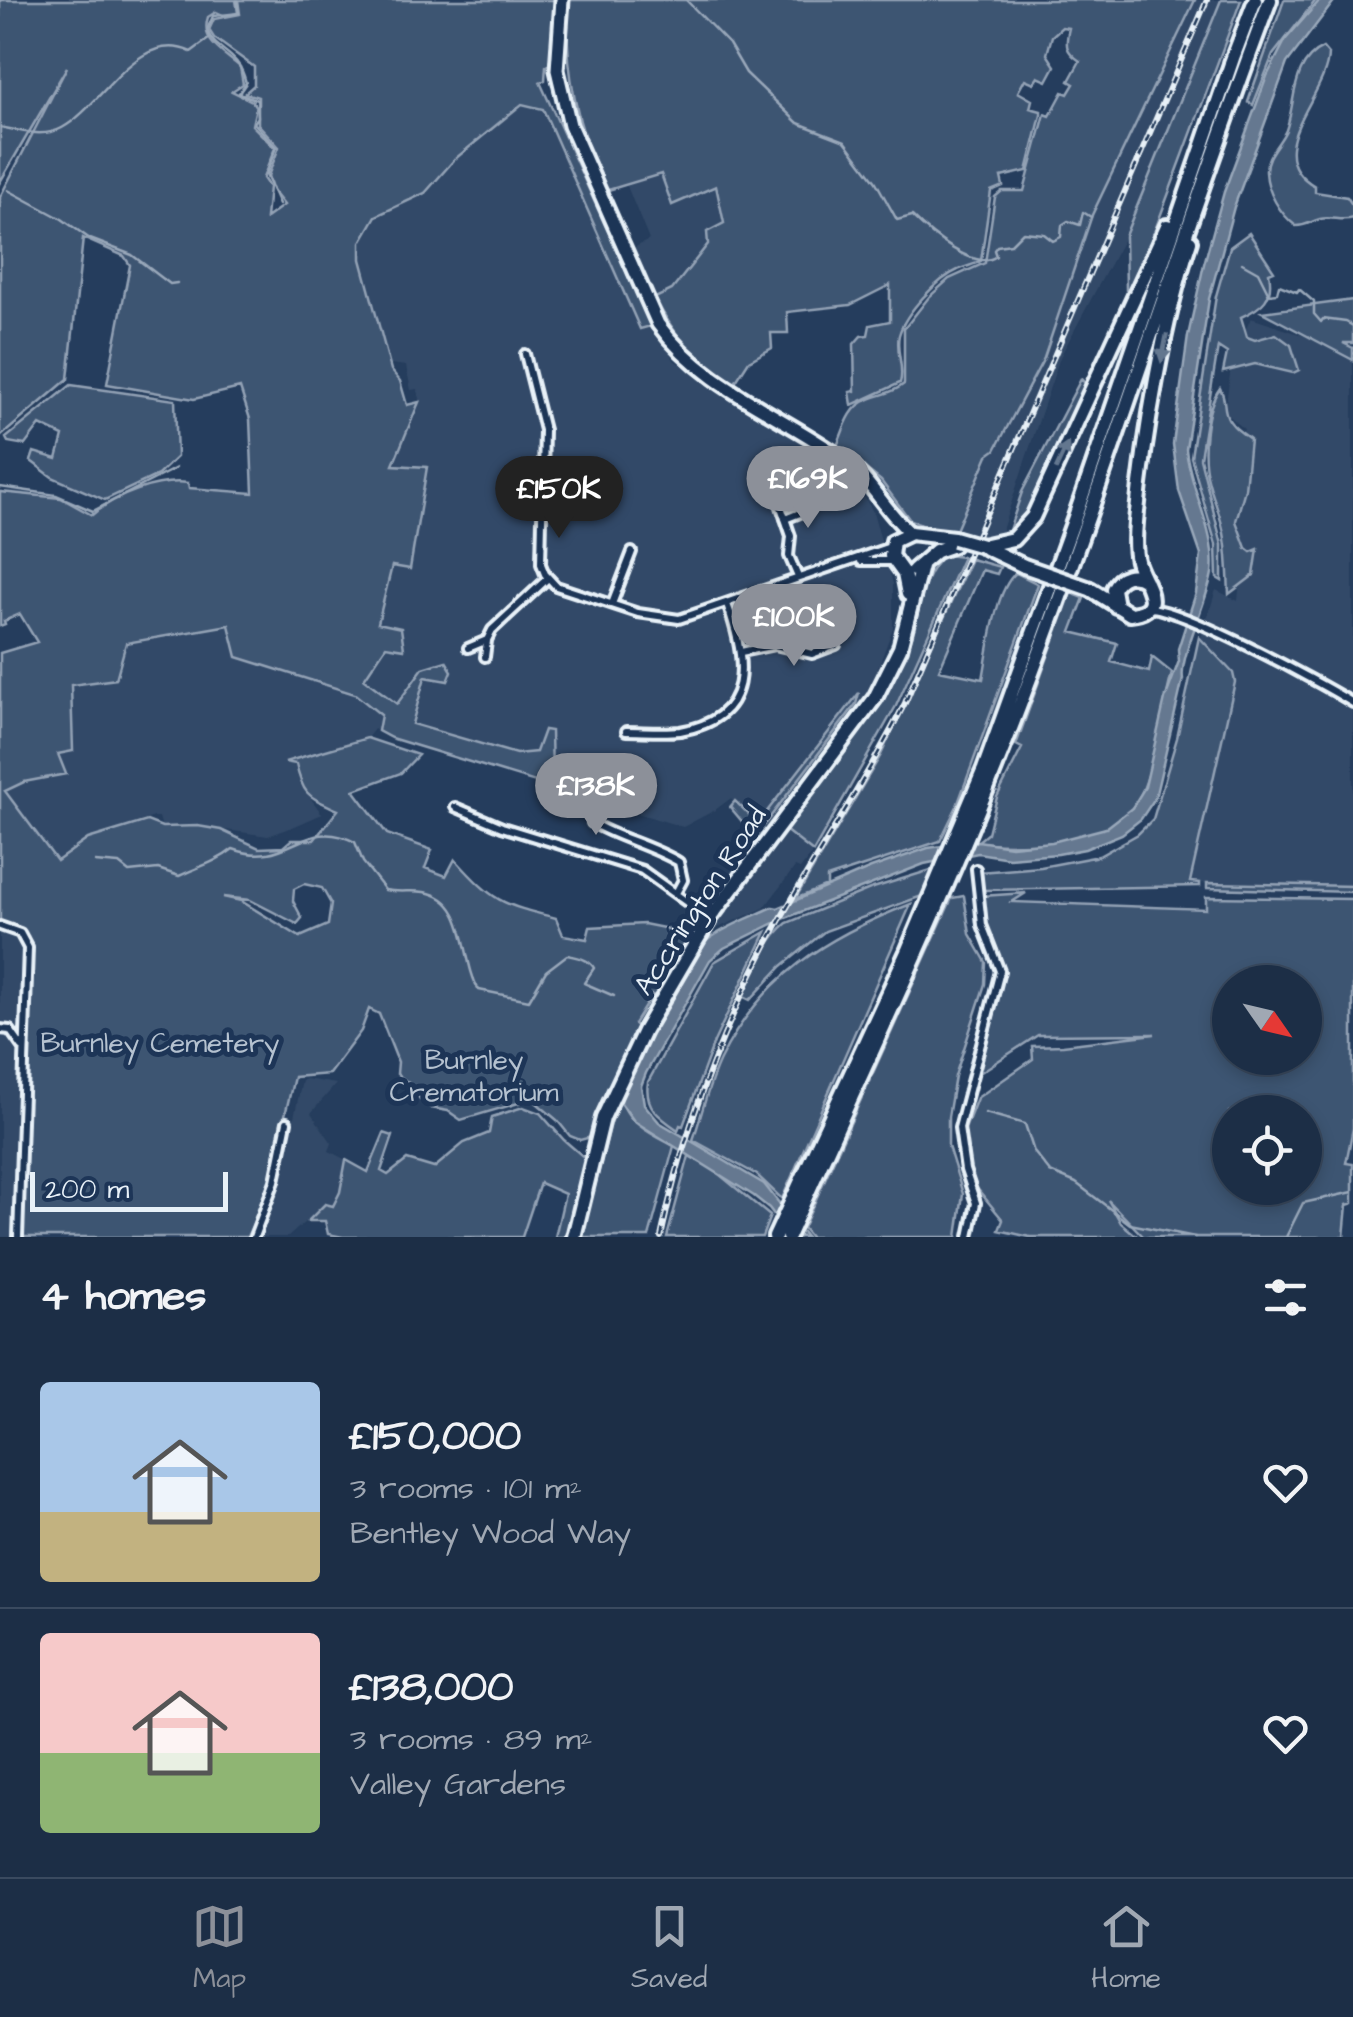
<!DOCTYPE html>
<meta charset="utf-8">
<style>
:root{--surface:#1c2e46;--page:#293a51;--text:#f1f3f6;--muted:#a0a8b3;--line:#3a4a5f;--accent:#8c9099}
body{margin:0;font-family:"Architects Daughter",sans-serif;background:var(--page);color:var(--text);height:100vh;display:flex;flex-direction:column;font-size:38px;white-space:nowrap}
*{box-sizing:border-box;margin:0}
p{font-size:32px;color:var(--muted)}
.icon{flex:none;width:55px;height:55px;fill:none;stroke:currentColor;stroke-width:2;stroke-linecap:round;stroke-linejoin:round}
.map{position:relative;height:1237px;overflow:hidden}
.side{display:flex;flex-direction:column;background:var(--surface);flex:1}
.side>*{flex:none}
.needle{width:65px;rotate:124deg}
.tools{position:absolute;left:1212px;top:965px;display:grid;gap:20px}
.tools a{display:grid;place-items:center;width:110px;height:110px;border-radius:50%;background:var(--surface);box-shadow:0 5px 15px #0003,0 0 0 2px var(--line);font-size:50px}
.scale{position:absolute;left:30px;bottom:25px;width:198px;box-sizing:border-box;padding-left:10px;border:5px solid #e8f1f8;border-top:0;font-size:28px;line-height:35px;white-space:nowrap;color:#e8f1f8;-webkit-text-stroke:8px #1d3557;paint-order:stroke}
.price{position:absolute;translate:-50% -85px;padding:0 22px;border-radius:35px;background:var(--accent);color:#fff;font-size:32px;line-height:65px;filter:drop-shadow(0 2px 5px #0008)}
.price::after{content:'';position:absolute;left:50%;top:60px;width:30px;height:22px;margin-left:-15px;background:inherit;clip-path:polygon(0 0,100% 0,50% 100%)}
.price.active{background:#222;color:#fff}
ul{padding:0;list-style:none}
li{display:flex;align-items:center;gap:30px;height:250px;padding:0 40px}
li+li{border-top:2px solid var(--line)}
li span{display:grid;place-items:center;flex:none;width:280px;height:200px;border-radius:10px;color:#555}
li>.icon{margin-inline-start:auto}
span .icon{width:120px;height:120px;fill:#fffc;stroke-width:1}
li b{font-size:42px}
h2{display:flex;justify-content:space-between;align-items:center;height:120px;padding:0 40px;font-size:42px}
.tab-bar{display:flex;justify-content:space-around;align-items:center;height:140px;border-top:2px solid var(--line);background:var(--surface);font-size:28px;color:var(--muted)}
.tab-bar a{display:grid;justify-items:center;gap:5px}
.tab-bar .active{color:var(--accent)}
.map>svg:first-child{display:block}
</style>
<div class="map">
<svg width="1353" height="1237" viewBox="0 0 1353 1237">
<rect width="100%" height="100%" fill="#253d5d"/>
<filter id="ink" filterUnits="userSpaceOnUse"><feTurbulence type="fractalNoise" baseFrequency=".01" numOctaves="2"/><feDisplacementMap in="SourceGraphic" scale="20" xChannelSelector="R" yChannelSelector="G"/><feConvolveMatrix kernelMatrix="1 2 1 2 8 2 1 2 1" color-interpolation-filters="sRGB"/></filter>
<g filter="url(#ink)">
<path fill="#334a68" d="M1195,0H1221L1125,236L1060,357L1002,530L996,539L979,541L954,535L988,454L1000,439L1053,331L1092,215Z
M522,103L543,110L640,328L651,326L675,361L829,457L856,482L873,512L893,584V628L869,692L759,841L731,798L715,810L683,827L391,738L374,729L367,738L286,762L296,763L301,785L322,814L295,826L268,836L198,826L162,827L159,817H154L88,839L57,862L5,791L24,782L55,778L58,754L73,750L71,685L126,643L229,625L377,624L392,566L410,568L414,464L393,465L412,414L419,407V399L417,389L411,390L406,366L391,364L361,258L355,221L425,193L455,159Z
M661,174L672,205L716,186L724,224L672,290L655,298L632,249L649,240L627,186Z
M1251,318L1323,342L1353,360V886L1190,883L1235,682L1233,673L1201,638L1216,590L1238,601L1243,551L1231,471L1244,429L1225,412L1232,359Z
M787,832L813,852L800,869L795,867L764,908L713,930Z
M0,930L20,938L28,948L18,1237H0Z
M306,1079L336,1084L311,1113L332,1143L329,1151L346,1160L340,1193L332,1207L325,1204L288,1237H260L279,1186L302,1081Z"/>
<path fill="#3e5472" stroke="#93a2b5" stroke-width="2.5" fill-rule="evenodd" d="M0,0H236L238,13L225,16L216,12L208,17C200,42 223,52 240,67L243,84L232,91L252,101L256,107L252,125L275,148L263,178L269,187L266,218L284,205L273,191L268,176L279,147L258,124V97L245,93L254,85V67L214,38L209,30L214,19L240,14L238,0H556L550,64L546,66L545,80L540,82L651,326L640,329L543,109L522,104L455,159L425,193L376,216L361,242V259L391,370L400,381L407,405L419,402L393,465L427,467L410,569L392,566L378,623L401,628L404,649L386,646L364,679L397,704L423,668L446,661L452,671L448,681L425,677L412,724L516,754L536,752L544,730L551,731L552,774L580,783L588,798L391,738L378,731L381,715L355,694L237,657L229,625L126,643L116,679L71,685L73,751L58,754L66,774L24,782L5,791L57,861L88,839L147,821L162,827L198,826L221,830L259,848L283,847L291,840H314L338,810C310,797 303,797 296,764L285,762L367,738L418,755L401,773L354,790L387,834L432,850L425,868L446,876L455,859C494,902 500,904 556,918L563,935L587,939L590,927L644,924L689,933L691,942L658,998L652,995L634,1024L642,1030L595,1136L580,1140L570,1136L557,1120L532,1099L461,1120L448,1111L431,1108L419,1098L420,1092L397,1074L398,1062L379,1014L369,1009L361,1031L329,1074L294,1077L267,1192L247,1237H18L28,936L0,924V653L37,642L20,614L4,621L5,624L0,626V492L61,498L92,515C115,495 158,479 188,483L189,488L253,493L250,419L240,388L194,399L107,384L130,265L124,256L83,238L68,379L0,437V197L67,67L0,182ZM304,884L322,888L331,904L328,925L300,937L241,901L223,897L250,900L297,924L302,918L293,901L294,889Z
M568,0H1195L1092,215L1044,358L995,450L988,455L954,535L910,520L881,481L837,446C844,430 849,407 867,400C880,394 892,394 904,384V329L929,297L949,279L985,263L995,197L1002,191H1024L1045,114L1050,116L1063,92L1068,94L1074,84L1069,81L1080,61C1065,51 1065,45 1069,28L1062,27L1052,36L1047,54L1055,66L1047,81L1038,77L1034,83L1025,79L1018,92L1032,100L1030,108L1041,111V115L1027,171L1001,177L1003,186L991,191L981,261C974,265 966,266 958,270C937,279 905,313 899,335C895,352 905,367 900,383L852,405L850,392L855,391L854,344L861,336L868,335L870,325L890,321V285L850,305L787,312L788,333H771L772,348L749,361L733,386C697,362 674,336 655,298L672,290L708,244L707,232L724,223L716,186L672,205L661,174L605,191C577,129 564,68 568,0Z
M1221,0H1241L1133,289L1126,290L1125,236Z
M1284,0H1316L1273,55L1253,105L1248,102Z
M1323,48L1328,54C1328,96 1256,153 1315,186V192L1347,197L1353,206V218C1341,222 1331,216 1320,219C1309,222 1307,226 1296,226C1280,214 1267,192 1266,172C1265,155 1280,144 1286,130C1296,103 1291,62 1323,48Z
M1249,233L1274,271L1269,273C1274,298 1263,307 1241,317L1247,337L1255,340L1276,334L1291,345L1299,370L1293,373L1255,364L1223,372L1227,353L1218,347L1200,458L1222,545V581L1217,578L1216,545L1191,457L1216,296L1230,247Z
M1353,300V343H1343L1353,348V360L1262,312Z
M1081,379L1088,386L1027,520L1007,536L1022,492Z
M71,385L175,400L177,457L158,475L105,500L52,477L31,461L34,452L57,459L63,436L40,425L25,445L8,442L6,438Z
M1220,388C1226,399 1223,403 1226,413C1229,425 1241,432 1250,439L1245,489L1236,521L1246,548L1251,552L1258,549L1254,575L1229,594C1228,576 1228,557 1225,539C1222,517 1213,500 1208,479C1201,455 1205,408 1220,388Z
M945,555L963,557L896,706L813,852L785,830C828,773 874,717 906,653C922,621 916,578 945,555Z
M971,559L1000,567L997,574L982,570L939,670L983,679C988,653 995,589 1016,573L1038,584L957,806L940,841L827,878V886L795,899L881,755Z
M1071,593L1084,598L1071,632L1117,643L1111,662L1149,672L1152,657L1172,673C1162,710 1158,751 1144,787C1121,849 1030,847 977,842L988,833L997,797L1022,748L1016,745Z
M1199,637L1233,673L1235,682L1190,882L1200,883V886L982,890L980,872L1041,867L1099,856L1138,834L1153,819L1177,738Z
M859,693L856,704L755,837L730,807L735,801L758,823Z
M934,869L922,896L825,931L782,966L750,1000L742,996C755,971 765,941 787,923L870,889Z
M1207,883L1353,886V892L1207,888Z
M1026,893L1012,902L1206,909V897L1353,899V1128L1346,1163L1353,1164V1203L1347,1205L1344,1237H1144L1108,1200L1121,1223L1138,1237H1030L999,1230L1003,1220L966,1175L961,1139L977,1098L1033,1059L1032,1046L1063,1045L1155,1034L1038,1035L978,1074L996,1007L1001,965L984,923L982,896ZM1230,982H1305V1058H1230ZM1230,1112H1305V1188H1230Z
M964,896L970,934L986,962L985,984L955,1076L948,1117V1146L963,1194L957,1237H810L803,1228L952,898Z
M911,904L782,1199L757,1175L693,1140C702,1114 708,1085 720,1060C761,977 827,936 911,904Z
M766,932L714,1042L683,1126L680,1125L678,1130C659,1117 644,1107 648,1082L714,962Z
M621,1096C624,1122 653,1135 674,1146L649,1237H582L611,1123Z
M523,1107L540,1113L564,1140L586,1159L567,1237H555L565,1194L540,1183L522,1237H343L328,1234L325,1221H308L325,1204L333,1206L340,1192L346,1160L368,1172L384,1133L393,1136L381,1171L388,1175L407,1160L434,1168L464,1143L489,1133L492,1117Z
M689,1156L714,1170L770,1216L762,1237H667Z"/>
<path fill="#657890" stroke="#99a8ba" stroke-width="2.5" d="M1320,0H1335L1287,63L1234,207L1209,299L1186,449C1190,490 1217,533 1212,573C1208,600 1179,658 1183,679L1155,798L1141,819L1122,834L1085,849L1058,854L1009,858L978,853L924,864L783,919L724,948L710,960L646,1073L641,1086L644,1104L659,1122L764,1184L806,1237H791L769,1208L754,1196L634,1121L621,1103C620,1083 692,951 709,939C728,925 752,917 773,907L778,908L871,868L928,848L978,841L1011,846L1052,842L1106,828L1132,808L1145,787L1165,699L1179,661L1178,649L1196,593L1201,555L1179,491L1173,444L1188,336L1204,264L1224,192L1267,76L1286,39Z"/>
<g fill="none" stroke-linecap="round" stroke-linejoin="round">
<path stroke="#99a8ba" stroke-width="2.5" d="M237,0L239,13L213,16L207,30C215,53 238,49 246,83L239,93L257,100L258,117L254,123L276,147L266,175L279,204
M686,0L729,44L746,73L798,123L845,141L876,182L897,220L912,216C928,232 976,273 996,256L994,250L997,246L1011,244L1023,232L1044,234L1053,241L1061,237L1062,225L1068,221L1080,225L1083,212L1091,217
M0,127C20,131 44,138 62,128C103,106 137,27 191,52L210,38
M8,190L62,219L90,239L132,255L170,284L177,283
M1242,263L1258,272L1269,294L1277,293L1279,285L1297,292L1299,289L1314,302V314L1321,322L1323,319L1346,322L1353,326
M0,487L56,495L93,511L176,468
M95,862L119,864L129,872L158,869L179,876C198,867 217,862 233,849C289,870 303,815 355,842L363,862L385,890C398,893 411,890 424,892C471,899 460,960 479,990L529,1000L546,971L567,955C577,957 589,959 594,968L584,983L614,996
M985,1113L1025,1124L1034,1152L1050,1172L1076,1183L1130,1224L1195,1237
M1286,1237L1303,1203L1353,1192"/>
<g stroke="#e8f1f8" stroke-width="14">
<path id="street" d="M525,354L544,430L541,564L545,574L556,586L638,613L679,619L890,547
M777,495L791,536L789,556L798,577
M785,519L805,511
M861,561H893
M612,604L632,552
M1147,608C1177,605 1321,683 1353,703
M468,648L487,640L492,630L548,578
M741,652L775,645L812,654L836,645
M485,657L487,641
M626,731C643,731 663,733 680,731C756,718 747,660 727,604
M455,807L502,827L642,870L709,918
M592,823C620,839 650,845 679,862L683,880L676,893
M0,926L20,933L28,948L18,1237
M0,1029L10,1030L22,1047
M254,1237L275,1181L287,1122
M969,1237L976,1203L965,1170L959,1128L1000,971L982,925L976,869"/>
</g>
<g stroke="#e8f1f8" stroke-width="19">
<path id="primary" d="M562,0L557,70L570,125L658,324C705,389 780,413 843,459C873,482 884,510 910,533"/>
</g>
<g stroke="#e8f1f8" stroke-width="20">
<path id="highway" d="M1231,63L1255,0
M982,546L1013,539L1033,517L1167,226
M986,548L1024,566
M914,570L936,551L953,545
M1090,589L1130,614C1170,610 1141,580 1137,561C1134,549 1135,534 1136,522C1144,437 1163,322 1190,241
M908,594L904,574L891,556L893,541L910,533L954,538
M1116,606L1113,589C1120,575 1133,572 1145,580
M574,1237L603,1118L644,1031L710,918L875,698L900,648L921,566
M775,1237L907,952L984,769L1074,520L1233,58
M788,1237C865,1065 947,895 1015,718C1106,481 1180,237 1270,0"/>
</g>
<use href="#street" stroke="#1d3557" stroke-width="6"/>
<use href="#primary" stroke="#1d3557" stroke-width="11"/>
<use href="#highway" stroke="#1d3557" stroke-width="12"/>
<g stroke="#e8f1f8" stroke-width="6">
<path id="rail" d="M661,1237C683,1131 721,1031 771,936C814,857 865,783 905,703L1207,0"/>
</g>
<use href="#rail" stroke="#1d3557" stroke-width="2.5" stroke-dasharray="8" stroke-linecap="butt"/>
<g stroke="#e8f1f8" stroke-width="20" stroke-linecap="butt">
<path id="highway-bridge" d="M954,538L982,546
M1024,566L1090,589"/>
</g>
<use href="#highway-bridge" stroke="#1d3557" stroke-width="12"/>
</g>
<defs><path id="oneway-solid" d="M-6-.8H1V-3.2L6.5 0L1 3.2V.8H-6Z" transform="scale(2.5)"/></defs>
<g fill="#64778f">
<use href="#oneway-solid" transform="translate(1164 348) rotate(101)"/>
<use href="#oneway-solid" transform="translate(1062 456) rotate(-65)"/>
</g>
</g>
<g text-anchor="middle" stroke-width="10" stroke-linejoin="round" paint-order="stroke">
<g font-size="28" fill="#e8f1f8" stroke="#1d3557">
<text transform="translate(699 900) rotate(-57)" y="10">Accrington Road</text>
</g>
<g font-size="28" fill="#b5c2d0" stroke="#1d3557">
<text x="160" y="1052">Burnley Cemetery</text>
<text x="474" y="1069">Burnley<tspan x="474" dy="32">Crematorium</tspan></text>
</g>
</g>
</svg>
<div class="tools">
<a><svg class="needle" viewBox="-14 -14 28 28"><path d="M0-13l5 13h-10z" fill="#e53935"/><path d="M0 13l5-13h-10z" fill="#a0a8b3"/></svg></a>
<a><svg class="icon" aria-label="locate" viewBox="0 0 24 24"><circle cx="12" cy="12" r="6"/><path d="M12 2v4M12 18v4M2 12h4M18 12h4"/></svg></a>
</div>
<div class="scale">200 m</div>
<b class="price" style="left:808px;top:531px">£169K</b>
<b class="price active" style="left:559px;top:541px">£150K</b>
<b class="price" style="left:794px;top:669px">£100K</b>
<b class="price" style="left:596px;top:838px">£138K</b>
</div>
<section class="side">
<h2>4 homes<svg class="icon" aria-label="filters" viewBox="0 0 24 24"><path d="M4 7h16M4 17h16"/><circle cx="9" cy="7" r="2"/><circle cx="15" cy="17" r="2"/></svg></h2>
<ul>
<li><span style="background:linear-gradient(#a9c7e8 65%,#c2b280 0)"><svg class="icon" aria-label="home" viewBox="0 0 24 24"><path d="M3 11l9-7 9 7M6 9v11h12V9"/></svg></span><div><b>£150,000</b><p>3 rooms · 101 m²</p><p>Bentley Wood Way</p></div><svg class="icon" aria-label="heart" viewBox="0 0 24 24"><path d="M12 20l-8-8c-3-5 5-10 8-4 3-6 11-1 8 4z"/></svg></li>
<li><span style="background:linear-gradient(#f6c9c9 60%,#8fb573 0)"><svg class="icon" aria-label="home" viewBox="0 0 24 24"><path d="M3 11l9-7 9 7M6 9v11h12V9"/></svg></span><div><b>£138,000</b><p>3 rooms · 89 m²</p><p>Valley Gardens</p></div><svg class="icon" aria-label="heart" viewBox="0 0 24 24"><path d="M12 20l-8-8c-3-5 5-10 8-4 3-6 11-1 8 4z"/></svg></li>
</ul>
</section>
<nav class="tab-bar">
<a class="active"><svg class="icon" aria-label="map" viewBox="0 0 24 24"><path d="M3 6l6-2 6 2 6-2v14l-6 2-6-2-6 2zM9 4v14M15 6v14"/></svg>Map</a>
<a><svg class="icon" aria-label="saved" viewBox="0 0 24 24"><path d="M7 4h10v16l-5-4-5 4z"/></svg>Saved</a>
<a><svg class="icon" aria-label="home" viewBox="0 0 24 24"><path d="M3 11l9-7 9 7M6 9v11h12V9"/></svg>Home</a>
</nav>
